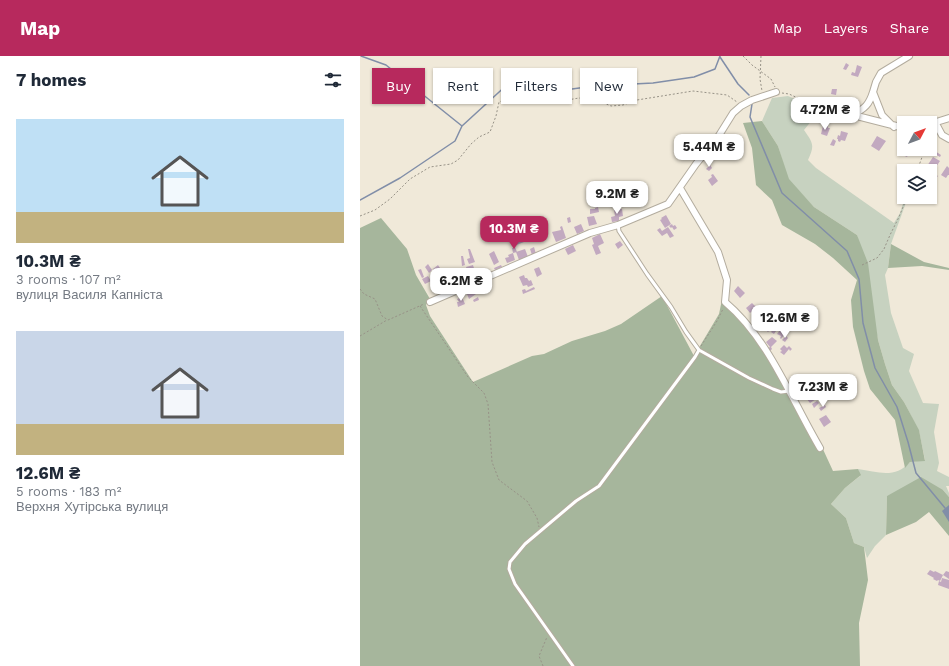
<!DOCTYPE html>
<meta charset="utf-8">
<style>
:root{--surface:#fff;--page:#f6f6f7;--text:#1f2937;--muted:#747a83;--accent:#b7295d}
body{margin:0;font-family:"Work Sans",sans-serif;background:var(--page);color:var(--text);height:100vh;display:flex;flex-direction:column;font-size:15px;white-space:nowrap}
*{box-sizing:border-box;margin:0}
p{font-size:13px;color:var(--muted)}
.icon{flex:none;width:22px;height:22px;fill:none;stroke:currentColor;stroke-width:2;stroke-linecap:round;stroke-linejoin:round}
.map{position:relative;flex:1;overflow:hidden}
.side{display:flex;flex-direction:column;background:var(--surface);width:360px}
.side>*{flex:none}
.banner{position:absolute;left:12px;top:12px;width:380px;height:36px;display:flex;gap:8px}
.needle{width:26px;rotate:49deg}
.buttons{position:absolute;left:537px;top:60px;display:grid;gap:8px}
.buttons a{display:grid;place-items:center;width:40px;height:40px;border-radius:0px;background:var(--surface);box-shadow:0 1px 3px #0004;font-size:20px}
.price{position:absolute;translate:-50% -34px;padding:0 9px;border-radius:8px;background:#fff;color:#222;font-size:13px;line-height:26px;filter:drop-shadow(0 1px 2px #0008)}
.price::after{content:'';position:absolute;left:50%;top:24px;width:12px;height:9px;margin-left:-6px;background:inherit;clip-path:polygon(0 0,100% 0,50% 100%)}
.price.current{background:var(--accent);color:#fff}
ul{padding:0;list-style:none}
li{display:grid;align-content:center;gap:8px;height:212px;padding:0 16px}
li span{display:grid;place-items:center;height:124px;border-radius:0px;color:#555}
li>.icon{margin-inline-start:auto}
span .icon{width:72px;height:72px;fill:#fffc;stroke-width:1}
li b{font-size:17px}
h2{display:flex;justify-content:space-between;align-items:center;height:48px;padding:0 16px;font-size:17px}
.chip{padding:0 14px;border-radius:0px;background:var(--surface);box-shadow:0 1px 3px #0004;font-size:14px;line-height:36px}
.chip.current{background:var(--accent);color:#fff}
header{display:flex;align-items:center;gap:24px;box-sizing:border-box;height:56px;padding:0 20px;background:var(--accent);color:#fff}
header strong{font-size:19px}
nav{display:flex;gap:22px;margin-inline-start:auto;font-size:14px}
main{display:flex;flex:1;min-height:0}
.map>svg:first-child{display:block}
</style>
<header>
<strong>Map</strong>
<nav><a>Map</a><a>Layers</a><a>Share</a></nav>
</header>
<main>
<section class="side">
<h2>7 homes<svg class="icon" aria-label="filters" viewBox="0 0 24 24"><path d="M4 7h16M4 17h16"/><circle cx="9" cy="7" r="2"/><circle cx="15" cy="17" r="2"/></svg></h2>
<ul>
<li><span style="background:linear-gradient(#bfe0f5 75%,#c2b280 0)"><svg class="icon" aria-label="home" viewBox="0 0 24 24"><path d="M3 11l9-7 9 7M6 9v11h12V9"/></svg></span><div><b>10.3M ₴</b><p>3 rooms · 107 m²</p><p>вулиця Василя Капніста</p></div></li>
<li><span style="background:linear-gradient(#c9d6e8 75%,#c2b280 0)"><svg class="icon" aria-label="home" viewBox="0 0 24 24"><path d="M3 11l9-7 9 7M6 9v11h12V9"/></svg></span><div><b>12.6M ₴</b><p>5 rooms · 183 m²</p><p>Верхня Хутірська вулиця</p></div></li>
</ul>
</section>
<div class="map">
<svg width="589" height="610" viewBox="0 0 589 610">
<rect width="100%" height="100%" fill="#f0e9d9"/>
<path fill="#c7d2c0" d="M428,40L460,54L444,74C453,87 455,89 448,104L456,112L534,167L540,157L545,141H548L531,188L528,212L525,219L531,257L543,292L554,298L549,315L563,347L579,348L574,376L579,407L577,415L589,421V430H586L589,437V441L583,434L527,440L526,479L515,490L507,502L504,491L494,487L486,462L471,448L485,432L500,420L498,413C518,416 535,423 550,406L565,404L559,375L544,346L532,329L525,308L518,284L497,179L454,151L428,123L418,90L402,65L412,42Z"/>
<path fill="#a6b69c" d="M402,65L418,90L429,123L454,151L497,179L508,207L518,284L525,308L532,329L544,346L559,374L565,405L550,406L545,412L535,364L510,333L504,315L493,271L491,244L497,224L473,202L455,188L422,169L412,144L396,129L392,92L383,67Z
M21,162L47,193L56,219L70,243L66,249L70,260L113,326L172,300L184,298L212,285L245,275L261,268L302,240L334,300L359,258L364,234L368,245L386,265L421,313L430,334L455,376L473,415L498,413L501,419L485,432L471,448L486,462L494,487L504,491L508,524L499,567L500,610H0V172Z
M531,188L564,206L589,212V214L562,210L528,212Z
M561,421L583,434L589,441V480L569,456L556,466L526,479L527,440Z"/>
<path fill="#818ea8" d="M589,449V466L582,455Z"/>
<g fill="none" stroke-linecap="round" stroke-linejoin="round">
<path stroke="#818ea8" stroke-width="1.5" d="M1,0L26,9L102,70
M360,1L378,28L389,39
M392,48L390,61L422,137L487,195L499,223L503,267L515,312L537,351L548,386L556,417L585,452
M0,144L40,122L95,85L102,70L151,25L190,36L234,30L293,27L334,21L355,13L360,0"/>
</g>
<path fill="#c2a9c0" d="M486,7L489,9L486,14L483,13Z
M497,9L502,11L498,21L491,19L492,16L495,17Z
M472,33H477L476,39L471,38Z
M463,70H468V72H470L467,80L461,78Z
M481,75L488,77L485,85L481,84L480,86L478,85V83H477L478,79L480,80Z
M517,80L526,85L519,95L511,90Z
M473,83L476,85L474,90L470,89Z
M368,89L372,94L364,99L362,96L363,95L362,93Z
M544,89V93L550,95L547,101L540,98Z
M357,93L361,97L357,100L361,103L359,104L353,97Z
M572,93L581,99L580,101L575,98L574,100L570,97Z
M573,101L580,105L574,114L567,110Z
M350,109L352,112L349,115L346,113Z
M587,110L589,112V119H588L586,122L581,119Z
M353,118L358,125L352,130L348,124L352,121L351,119Z
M572,119L574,121L576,119L578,120L574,124L570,120Z
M238,151L239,156L230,158V153H235V152Z
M262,153L263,160L259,161V165L252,166L251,161L255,160L254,154Z
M306,159L311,168L305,172L300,164L302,163L301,162Z
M234,160L237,168L229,170L227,161Z
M210,161L211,166L208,167L207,162Z
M221,168L224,175L217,178L214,171Z
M312,168L313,170L315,169L317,172L314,174L312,171L313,170L311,172L309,170Z
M202,170L206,182L196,186L192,176L201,174L200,171Z
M308,171L314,180L310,182L307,177L302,180L297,174L300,172L302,175Z
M163,172L164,176L161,177L159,173Z
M240,178L244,187L238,190L241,197L236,199L232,189L234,188L232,182Z
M161,180L164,186L154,190L152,183Z
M260,185L263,189L258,193L255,188Z
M213,189L216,195L208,199L205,193Z
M155,191L157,196L153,197L152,192Z
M174,191L176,198L172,199L170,193Z
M108,193H110L115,206L109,208L107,203L110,202Z
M165,193L168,201L159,204L156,196Z
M134,195L139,206L134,209L129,198Z
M153,197L155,204L147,207L145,202L149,201L148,199Z
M101,200H103L105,209L102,210Z
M68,208L72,214L69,217L65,211Z
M78,209L84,218L78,222L73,215L74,214L73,213Z
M113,209L116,219L119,218L120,221L112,223L111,220L109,221L106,211Z
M141,209L142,211L135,214L134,212Z
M179,211L182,218L177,221L174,213Z
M101,212L104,218L100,220L96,215Z
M61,213L64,221L62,222L58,214Z
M164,219L165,222H167L169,225L171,224L173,229L168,231L167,229L163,230L159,221Z
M68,220L71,225L65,228L62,223Z
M82,222L87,227L80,232L76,227Z
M378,230L385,237L380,242L374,235Z
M174,231L175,233L163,238L162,234L165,233L166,235Z
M108,232L109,234L113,232L116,238L109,243L105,233Z
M102,241L105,248L98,251L97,246H99L97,243Z
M118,241L119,244L114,246L113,244Z
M392,247L396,251L390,257L386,252Z
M414,253L415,254L413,260L409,264L408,263L412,258Z
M397,254L401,258L398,261L394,258Z
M405,260L408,263L405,267L401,264Z
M407,267L412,272L408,276L403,271Z
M416,270L418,272L414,278L411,276Z
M420,274L425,278L421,283L420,282L421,280L417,278Z
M426,280L428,282L425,286L422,284Z
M412,281L417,285L411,291L412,293L410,295L408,292L410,291L406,286Z
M424,289L427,292L429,290L432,293L430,295L429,293L424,299L420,296L422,295L420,293Z
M441,320L446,327L441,331L436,323Z
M451,325L453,327L446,333L444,331Z
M448,333L451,337L440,342L438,339Z
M456,333L461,340L458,342L454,334Z
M452,337L456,343L450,347L446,342Z
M457,345L459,347L454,352L452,348Z
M465,349L466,351L461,355L459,352Z
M466,359L471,366L464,371L459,363Z
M570,514L574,516L575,515L583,519L580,525L578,524L577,525L573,523L574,522L567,518Z
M586,515L589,516V523L583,519Z
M582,522L589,524V533L578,529L579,525L581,526Z"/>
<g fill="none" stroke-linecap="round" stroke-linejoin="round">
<g stroke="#b3ac9e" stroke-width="5">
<path id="service" d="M339,294L389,322L413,333L421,336L429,335
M213,610L155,528L149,513L150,506L165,488L216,445L239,430L335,301L339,294L326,276L311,251L287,218L259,175L258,169"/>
</g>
<g stroke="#b3ac9e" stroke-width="8">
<path id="minor" d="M493,59L544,72
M493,59C505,52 509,49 513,36
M575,66L582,79L589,83
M570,68L589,62
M534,71L522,59L513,36L516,26L521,17L549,0
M320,132L358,196L367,224L365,246C409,283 431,343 460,392
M70,246L230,177L258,169L308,148L336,108L358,81L373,57L381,50L392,44L416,36"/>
</g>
<path stroke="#979287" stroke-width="1" stroke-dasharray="2 2" stroke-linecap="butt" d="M383,0L392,9L411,23L415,31
M401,0L400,23L402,35
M422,37L429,38L473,58L487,59
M570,80L572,74
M557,115L565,93
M0,160L15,154L30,143L50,123L70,111L91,108L98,104L111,88L119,81L130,76L136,60L139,46L146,43L167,45L183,44L196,46L219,42L239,45L251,50L263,49L277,44L333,35L367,39L377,46
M502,209L517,202L524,193L530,179L539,161L547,141
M0,233L4,238L15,243L22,260L28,264L64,248
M60,250L108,321L124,337L128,348L132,406L139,424L167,445L177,462L179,471
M0,280L27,264
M341,290L357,265L363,253
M183,610L179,600L187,581"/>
<use href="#service" stroke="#fff" stroke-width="3"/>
<use href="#minor" stroke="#fff" stroke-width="6"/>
</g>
</svg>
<div class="buttons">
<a><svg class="needle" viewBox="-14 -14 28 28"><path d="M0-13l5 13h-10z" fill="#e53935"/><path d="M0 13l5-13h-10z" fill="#747a83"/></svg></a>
<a><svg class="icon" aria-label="layers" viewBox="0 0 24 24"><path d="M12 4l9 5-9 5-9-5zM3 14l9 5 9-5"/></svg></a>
</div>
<b class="price" style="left:465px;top:75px">4.72M ₴</b>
<b class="price" style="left:349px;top:112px">5.44M ₴</b>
<b class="price" style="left:257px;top:159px">9.2M ₴</b>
<b class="price current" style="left:154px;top:194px">10.3M ₴</b>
<b class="price" style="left:101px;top:246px">6.2M ₴</b>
<b class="price" style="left:425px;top:283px">12.6M ₴</b>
<b class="price" style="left:463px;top:352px">7.23M ₴</b>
<div class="banner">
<a class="chip current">Buy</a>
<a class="chip">Rent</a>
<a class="chip">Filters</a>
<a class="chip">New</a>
</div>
</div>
</main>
